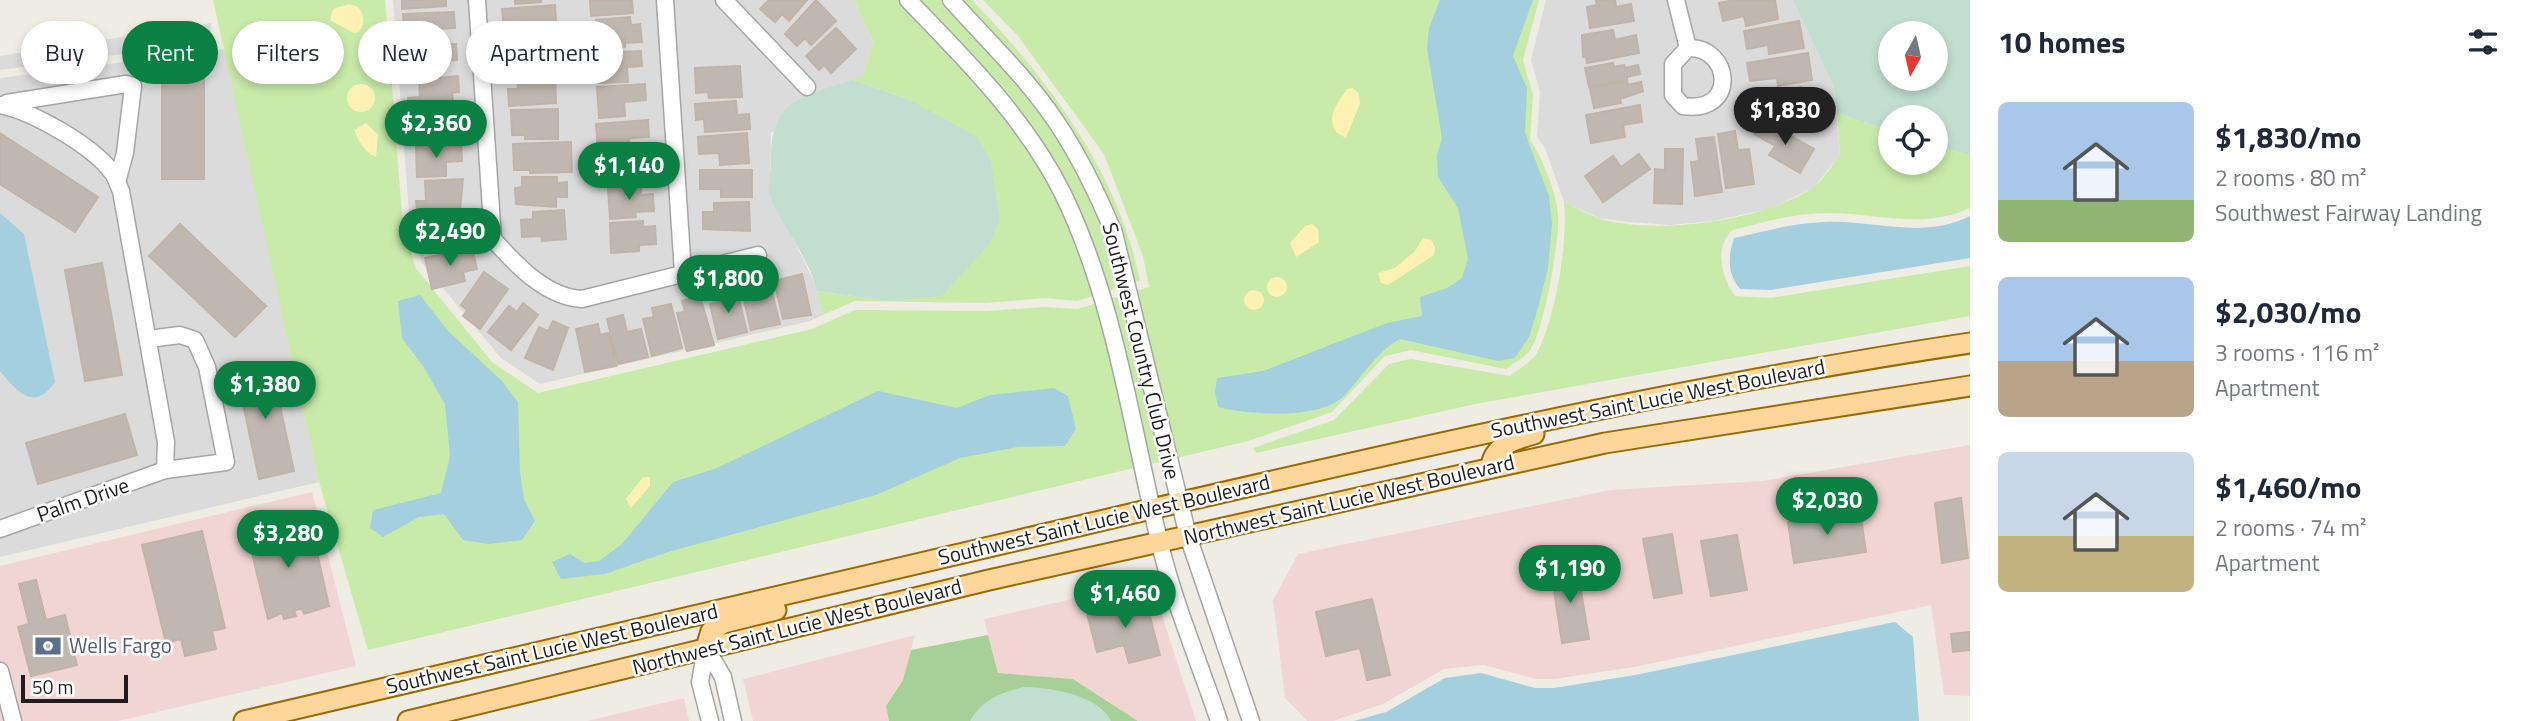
<!DOCTYPE html>
<meta charset="utf-8">
<style>
:root{--surface:#fff;--page:#f6f6f7;--text:#1f2937;--muted:#747a83;--accent:#0b8043}
body{margin:0;font-family:"Titillium Web",sans-serif;background:var(--page);color:var(--text);height:100vh;display:flex;flex-direction:column;font-size:26px;white-space:nowrap}
*{box-sizing:border-box;margin:0}
p{font-size:23px;color:var(--muted)}
.icon{flex:none;width:38px;height:38px;fill:none;stroke:currentColor;stroke-width:2;stroke-linecap:round;stroke-linejoin:round}
.map{position:relative;flex:1;overflow:hidden}
.sheet{display:flex;flex-direction:column;background:var(--surface);width:560px}
.sheet>*{flex:none}
.banner{position:absolute;left:21px;top:21px;width:665px;height:63px;display:flex;gap:14px}
.needle{width:46px;rotate:188deg}
.fabs{position:absolute;left:1878px;top:21px;display:grid;gap:14px}
.fabs a{display:grid;place-items:center;width:70px;height:70px;border-radius:50%;background:var(--surface);box-shadow:0 4px 10px #0003;font-size:35px}
.scale{position:absolute;left:21px;bottom:18px;width:107px;box-sizing:border-box;padding-left:7px;border:4px solid #1e1e1e;border-top:0;font-size:19px;line-height:24px;white-space:nowrap;color:#1e1e1e;-webkit-text-stroke:5px #fff;paint-order:stroke}
.price{position:absolute;translate:-50% -60px;padding:0 16px;border-radius:24px;background:var(--accent);color:#fff;font-size:23px;line-height:46px;filter:drop-shadow(0 2px 4px #0008)}
.price::after{content:'';position:absolute;left:50%;top:42px;width:21px;height:16px;margin-left:-10px;background:inherit;clip-path:polygon(0 0,100% 0,50% 100%)}
.price.selected{background:#222;color:#fff}
ul{padding:0;list-style:none}
li{display:flex;align-items:center;gap:21px;height:175px;padding:0 28px}
li span{display:grid;place-items:center;flex:none;width:196px;height:140px;border-radius:10px;color:#555}
li>.icon{margin-inline-start:auto}
span .icon{width:84px;height:84px;fill:#fffc;stroke-width:1}
li b{font-size:30px}
h2{display:flex;justify-content:space-between;align-items:center;height:84px;padding:0 28px;font-size:30px}
.tag{padding:0 24px;border-radius:32px;background:var(--surface);box-shadow:0 4px 10px #0003;font-size:24px;line-height:63px}
.tag.selected{background:var(--accent);color:#fff}
main{display:flex;flex:1;min-height:0}
.map>svg:first-child{display:block}
</style>
<main>
<div class="map">
<svg width="1970" height="721" viewBox="0 0 1970 721">
<rect width="100%" height="100%" fill="#efece4"/>
<path fill="#dcdbdb" d="M393,0H854L873,42L863,76L771,133L770,197L782,216L816,286L823,315L810,321L540,384L501,358L422,263L409,213Z
M1546,0H1793L1834,87L1840,155L1814,187L1772,208L1714,221L1670,225L1628,222L1599,218L1564,202L1545,148L1537,137L1540,92L1531,60Z
M211,23L212,42L0,70V56Z
M225,49L319,482L0,557V78Z"/>
<path fill="#f1d5d3" d="M1970,445V696L1944,695L1931,605L1634,667L1554,679H1537L1483,665L1444,669L1383,704L1333,721H1307L1285,698L1273,600L1298,554L1610,490L1762,481Z
M312,492L356,666L118,721H0V566Z
M1151,581L1196,721H1138L1073,679L998,673L984,619Z
M915,635L903,680L886,706L889,721H753L743,679Z
M684,698L689,721H587Z"/>
<path fill="#c8eba9" d="M213,0H385L402,214L415,267L492,362L538,393L812,329L855,310L987,311L1045,307L1078,309L1149,287L1143,256L1104,154L1018,36L983,0H1539L1523,60L1533,95L1530,140C1541,154 1558,197 1558,215C1560,241 1544,328 1531,349C1526,357 1513,363 1506,369L1411,350L1385,356L1332,412L1248,441L368,650L319,482Z
M854,0H972C1047,78 1119,172 1140,281L1077,301L1045,298L987,303L855,301L823,315L817,291L889,301L991,242L1000,220L991,162L937,117L908,99L852,80L863,76L873,42Z
M1837,113L1890,131V163H1936V146L1970,155V208C1923,230 1877,213 1828,213C1795,213 1764,222 1733,230C1713,246 1722,279 1735,296L1771,298L1970,266V316L1475,404L1256,453L1253,448L1334,420L1389,364L1411,359L1510,376C1518,369 1534,361 1538,351C1556,314 1568,243 1564,202C1575,207 1587,214 1598,218C1654,236 1763,221 1812,188C1823,181 1831,166 1840,155Z"/>
<path fill="#a7d098" d="M988,635L998,673L1073,679L1138,721H889L886,706L903,680L911,650Z"/>
<path fill="#c1ded1" fill-rule="evenodd" d="M1793,0H1970V155L1936,146V117H1890V131L1837,113L1834,87ZM1890,33H1936V79H1890Z
M852,80L908,99L977,137L991,161L1000,220L991,242L942,296L889,301L817,291C809,258 785,230 771,199C767,190 771,172 771,162C771,98 800,98 852,80Z
M1024,687C1049,687 1099,695 1111,721H970C983,699 1001,693 1024,687Z"/>
<path fill="#fff1b3" d="M349,4L358,7C365,16 365,23 359,32L354,33L330,20L333,9Z
M347 98a14 14 0 1 1 28 0a14 14 0 1 1-28 0Z
M1353,88L1359,94L1360,103L1346,138L1336,132C1325,116 1339,102 1347,89Z
M366,123L378,135L376,157C367,154 356,139 355,130Z
M1312,224L1318,229L1319,242L1296,257L1290,243L1305,226Z
M1423,238L1431,240L1435,247L1434,255L1388,285L1381,283L1378,273L1395,268L1415,251Z
M1267 287a10 10 0 1 1 20 0a10 10 0 1 1-20 0Z
M1244 300a10 10 0 1 1 20 0a10 10 0 1 1-20 0Z
M643,477H650V486L631,508L626,499Z"/>
<path fill="#a4cfde" d="M1440,0H1533L1513,56L1527,88L1525,133L1549,196L1552,224L1548,268L1538,308L1529,337L1515,358L1498,361L1400,339C1375,353 1364,375 1344,396C1320,420 1250,415 1218,407L1215,392L1217,378L1263,371L1387,323L1422,316L1420,297L1447,288L1462,278L1468,259L1458,208L1438,177L1437,155L1442,138L1427,49L1429,28Z
M0,213L24,234L55,382C34,413 17,391 0,371Z
M1970,216V258L1771,290L1740,289C1727,273 1728,257 1734,238C1765,231 1794,223 1825,222C1876,220 1922,240 1970,216Z
M420,295L448,331L502,381L518,402L520,472L524,499L535,521L522,540L488,544L463,540L444,514L419,517L383,537L370,528L373,510L441,493L450,456L445,404L423,366L402,338L398,301Z
M1054,388L1068,396L1076,429L1065,446L1018,447L960,458L876,495L668,552L605,574L561,579L552,562L570,554L584,563L599,561L622,544L673,482L717,468L878,391L957,408L990,395Z
M1895,622L1913,637L1919,721H1354L1386,712L1445,678L1481,673L1535,688H1554L1635,675Z"/>
<path fill="#c0b8b0" stroke="#c1b3a6" stroke-width="2" d="M402,0H446V6L402,9Z
M515,0H541V2L515,4Z
M590,0H632L633,13L591,16Z
M769,0H807L789,21L782,14L775,22L760,9Z
M816,0L836,21L811,45L805,38L797,46L785,34Z
M1596,0H1615L1616,7L1631,4L1634,21L1590,28L1587,7L1597,5Z
M1735,0H1775L1778,19L1746,26L1744,16L1723,21L1719,3Z
M555,5L557,34L526,36L525,26L504,28L502,9Z
M454,12L455,28L436,29L437,40L405,42L403,14Z
M630,17L631,25L640,24L642,42L625,43V47L598,49L596,20Z
M1799,21L1804,48L1769,54L1768,45L1747,49L1744,31Z
M836,28L856,49L831,73L824,65L819,70L806,56Z
M1613,30L1615,40L1636,35L1639,53L1587,63L1586,56L1583,57L1582,35Z
M555,40L557,69L520,72L519,62L506,63L504,44Z
M456,44L457,60L438,61L439,73L406,75L404,47Z
M641,51L642,66L627,67L628,82L598,83L596,53Z
M1808,53L1812,80L1778,86L1777,78L1750,81L1747,63Z
M1613,63L1614,67L1624,65L1625,68L1638,65L1640,74L1627,77V80L1589,87L1585,68Z
M204,64V179H162V65Z
M740,66L742,97L709,98L708,92L696,93L695,68Z
M555,75L556,103L509,106L508,89H518L517,77Z
M458,76L459,92L452,93L454,107L409,111L408,98L420,97L419,80Z
M1627,81L1628,85L1641,82L1643,91L1620,99L1621,103L1594,108L1590,88Z
M645,84L646,100L624,102L625,116L599,118L597,87Z
M1801,87L1805,114L1777,119L1776,113L1771,114L1770,110L1758,112L1755,96Z
M736,101L737,115L749,114L750,129L705,132L704,119L696,120L695,104Z
M1640,105L1642,122L1623,125L1625,137L1591,143L1586,115Z
M558,109V139H525V135H512L511,110Z
M460,111L462,127L443,128L444,142L416,144L413,114Z
M648,120L649,137L629,138L630,149L598,151L596,124Z
M1762,120L1814,149L1800,173L1769,155L1775,146L1754,134Z
M1735,131L1738,150L1749,149L1754,184L1726,188L1718,134Z
M0,133L98,197L75,232L0,184Z
M747,133L749,163L720,165L719,153L699,154L698,137Z
M1714,137L1722,192L1695,196L1691,162L1699,161L1696,139Z
M571,142L572,172L530,173V170H514L513,144Z
M461,145L462,161L446,162V176L417,177L416,147Z
M1665,149H1683L1682,204L1654,203L1655,169L1665,170Z
M642,153L643,161H650L652,177L639,178L640,183L613,185L611,155Z
M1639,154L1650,169L1603,202L1585,176L1613,156L1621,167Z
M700,170H752V197H721V189H700Z
M522,177H557V183L567,182V197H556V207L516,204L515,188L522,187Z
M463,179L460,209L417,211L416,201H426L425,181Z
M641,186V195L653,194L654,211L635,212L636,217L610,219L608,189Z
M749,202L750,231L703,229V212H714V203Z
M564,210L566,239L542,241L541,236L522,237L521,220L533,219V212Z
M457,213L458,221L467,220L469,237L451,239L452,243L425,245L423,216Z
M643,221V227L655,226L656,244L639,245V251L611,253L610,223Z
M180,224L266,306L235,337L149,256Z
M472,248L477,269L463,272L465,281L432,289L425,258Z
M102,263L122,375L85,381L65,270Z
M484,272L508,289L480,329L463,316L467,310L461,305Z
M802,274L811,315L783,319L774,281Z
M769,280L780,324L751,330L743,296L754,293L751,284Z
M736,287L747,332L718,339L710,304L721,301L719,291Z
M700,296L714,345L687,351L677,313L685,312L682,301Z
M523,303L538,315L511,350L488,332L509,306L517,312Z
M671,304L682,348L652,356L643,319L654,317L652,308Z
M623,315L627,332L641,329L648,357L618,364L607,319Z
M553,321L568,328L553,370L525,358L539,327L548,331Z
M598,324L600,335L609,333L616,366L585,372L576,329Z
M271,364L294,471L259,479L236,371Z
M125,414L137,455L38,484L26,443Z
M1961,498L1968,558L1942,563L1935,503Z
M1860,511L1866,552L1794,563L1788,522Z
M305,519L312,549L316,548L329,606L304,614L302,609L294,610L296,616L284,619L282,613L268,619L247,533Z
M202,531L225,628L212,631L216,649L185,656L181,639L166,643L142,545Z
M1672,534L1682,593L1654,598L1643,539Z
M1737,535L1747,590L1711,596L1701,541Z
M1577,567L1589,639L1562,643L1551,571Z
M36,580L46,620L65,615L77,665L31,676L18,627L29,624L19,584Z
M1145,598L1160,655L1129,663L1124,645L1097,652L1087,613Z
M1372,599L1390,675L1367,680L1360,648L1326,656L1316,612Z
M1970,632V650L1953,652L1951,634Z"/>
<g fill="none" stroke-linecap="round" stroke-linejoin="round">
<g stroke="#a5a5a5" stroke-width="19">
<path id="minor" d="M477,0L493,239C516,265 546,297 582,299L758,255
M665,0L683,273
M724,0L807,87
M908,0C965,59 1026,119 1063,194C1115,301 1131,425 1159,540C1173,601 1199,661 1219,721
M951,0C987,40 1027,78 1057,123C1080,157 1098,195 1114,233L1188,536L1251,721
M1676,0L1688,48
M1688,48C1731,46 1739,114 1683,106L1673,95V64Z
M7,103L126,84L133,86L125,153L117,182
M0,105C32,111 91,145 111,171C116,176 118,185 121,191L166,442L165,470L0,529
M148,339L180,335L195,340L207,367L226,462L165,470
M706,648L723,677L733,721
M706,648L700,682L710,721
M0,671L13,721"/>
</g>
<g stroke="#996a00" stroke-width="23">
<path id="major" d="M1491,468C1492,446 1516,439 1534,434
M706,648L711,631L724,623L776,610
M244,721C523,655 803,591 1083,525C1377,456 1671,388 1970,343
M408,721L989,580L1605,443L1970,386"/>
</g>
<use href="#minor" stroke="#fff" stroke-width="16"/>
<use href="#major" stroke="#fdd69c" stroke-width="19"/>
</g>
<defs>
<g id="bank-bare" transform="scale(2.1)"><path d="M-6-4H6V4H-6ZM0-2.3a2.3 2.3 0 1 0 0 4.6a2.3 2.3 0 1 0 0-4.6Z" fill="#5c6f8a" stroke="#fff" stroke-width="2.5" paint-order="stroke"/></g>
</defs>
<g fill-rule="evenodd">
<use href="#bank-bare" x="48" y="646"/>
</g>
<g text-anchor="middle" stroke-width="5" stroke-linejoin="round" paint-order="stroke">
<g font-size="21" fill="#1e1e1e" stroke="#fff">
<text transform="translate(1141 351) rotate(76)" y="7">Southwest Country Club Drive</text>
<text transform="translate(1658 399) rotate(-11)" y="7">Southwest Saint Lucie West Boulevard</text>
<text transform="translate(83 500) rotate(-19)" y="7">Palm Drive</text>
<text transform="translate(1349 500) rotate(-13)" y="7">Northwest Saint Lucie West Boulevard</text>
<text transform="translate(1104 520) rotate(-13)" y="7">Southwest Saint Lucie West Boulevard</text>
<text transform="translate(797 627) rotate(-14)" y="7">Northwest Saint Lucie West Boulevard</text>
<text transform="translate(552 649) rotate(-13)" y="7">Southwest Saint Lucie West Boulevard</text>
</g>
<g font-size="21" fill="#4e5e75" stroke="#fff" text-anchor="start">
<text x="69" y="653">Wells Fargo</text>
</g>
</g>
</svg>
<div class="fabs">
<a><svg class="needle" viewBox="-14 -14 28 28"><path d="M0-13l5 13h-10z" fill="#e53935"/><path d="M0 13l5-13h-10z" fill="#747a83"/></svg></a>
<a><svg class="icon" aria-label="locate" viewBox="0 0 24 24"><circle cx="12" cy="12" r="6"/><path d="M12 2v4M12 18v4M2 12h4M18 12h4"/></svg></a>
</div>
<div class="scale">50 m</div>
<b class="price selected" style="left:1785px;top:147px">$1,830</b>
<b class="price" style="left:436px;top:160px">$2,360</b>
<b class="price" style="left:629px;top:202px">$1,140</b>
<b class="price" style="left:450px;top:268px">$2,490</b>
<b class="price" style="left:728px;top:315px">$1,800</b>
<b class="price" style="left:265px;top:421px">$1,380</b>
<b class="price" style="left:1827px;top:537px">$2,030</b>
<b class="price" style="left:288px;top:570px">$3,280</b>
<b class="price" style="left:1570px;top:605px">$1,190</b>
<b class="price" style="left:1125px;top:630px">$1,460</b>
<div class="banner">
<a class="tag">Buy</a>
<a class="tag selected">Rent</a>
<a class="tag">Filters</a>
<a class="tag">New</a>
<a class="tag">Apartment</a>
</div>
</div>
<section class="sheet">
<h2>10 homes<svg class="icon" aria-label="filters" viewBox="0 0 24 24"><path d="M4 7h16M4 17h16"/><circle cx="9" cy="7" r="2"/><circle cx="15" cy="17" r="2"/></svg></h2>
<ul>
<li><span style="background:linear-gradient(#a9c7e8 70%,#8fb573 0)"><svg class="icon" aria-label="home" viewBox="0 0 24 24"><path d="M3 11l9-7 9 7M6 9v11h12V9"/></svg></span><div><b>$1,830/mo</b><p>2 rooms · 80 m²</p><p>Southwest Fairway Landing</p></div></li>
<li><span style="background:linear-gradient(#a9c7e8 60%,#b9a48a 0)"><svg class="icon" aria-label="home" viewBox="0 0 24 24"><path d="M3 11l9-7 9 7M6 9v11h12V9"/></svg></span><div><b>$2,030/mo</b><p>3 rooms · 116 m²</p><p>Apartment</p></div></li>
<li><span style="background:linear-gradient(#c9d6e8 60%,#c2b280 0)"><svg class="icon" aria-label="home" viewBox="0 0 24 24"><path d="M3 11l9-7 9 7M6 9v11h12V9"/></svg></span><div><b>$1,460/mo</b><p>2 rooms · 74 m²</p><p>Apartment</p></div></li>
</ul>
</section>
</main>
